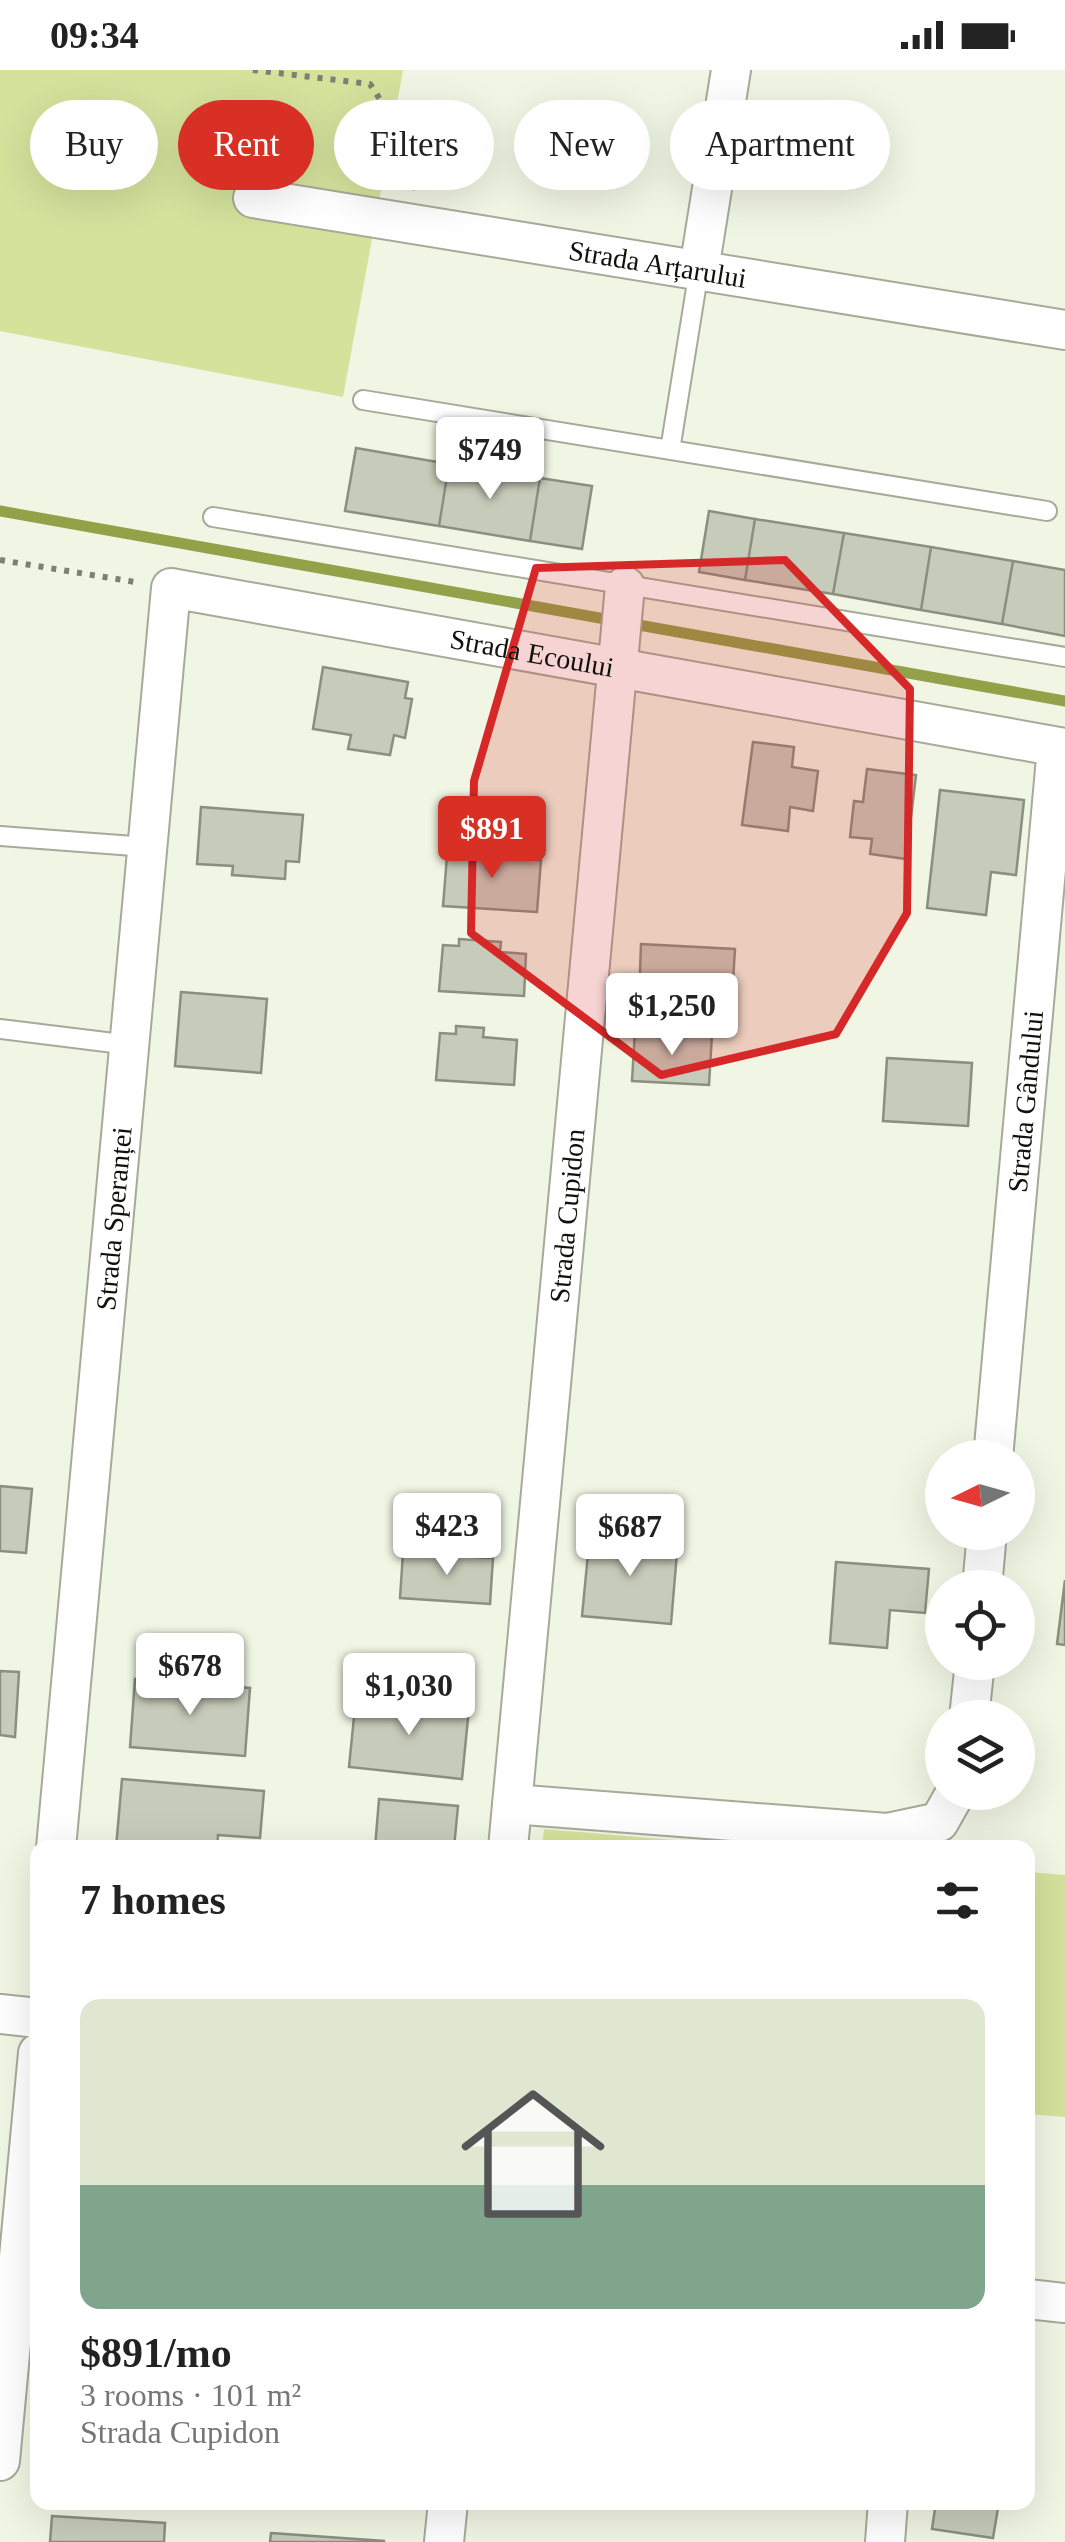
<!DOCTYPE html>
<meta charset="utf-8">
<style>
:root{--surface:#fff;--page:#f2f2f2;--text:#222;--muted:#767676;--line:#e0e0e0;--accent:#d93025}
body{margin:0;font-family:"Times New Roman",serif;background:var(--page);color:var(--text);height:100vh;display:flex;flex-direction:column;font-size:38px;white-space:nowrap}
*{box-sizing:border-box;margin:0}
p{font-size:32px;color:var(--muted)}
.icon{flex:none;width:55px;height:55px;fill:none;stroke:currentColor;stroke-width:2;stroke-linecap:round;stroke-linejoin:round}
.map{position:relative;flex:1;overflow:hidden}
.details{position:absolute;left:30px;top:1770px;width:1005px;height:670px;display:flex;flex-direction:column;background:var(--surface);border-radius:20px;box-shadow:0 10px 40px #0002}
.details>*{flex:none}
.top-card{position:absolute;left:30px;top:30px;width:1005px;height:90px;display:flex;gap:20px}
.needle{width:65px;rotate:265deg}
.controls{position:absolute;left:925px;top:1370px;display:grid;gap:20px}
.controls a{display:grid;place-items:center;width:110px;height:110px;border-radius:50%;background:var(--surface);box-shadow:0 10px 40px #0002;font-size:50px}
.price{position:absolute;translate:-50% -85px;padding:0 22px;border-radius:10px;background:#fff;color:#222;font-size:32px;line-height:65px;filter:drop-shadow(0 2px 5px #0008)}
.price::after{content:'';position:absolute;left:50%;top:60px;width:30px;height:22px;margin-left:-15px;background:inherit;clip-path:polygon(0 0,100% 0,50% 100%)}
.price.current{background:var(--accent);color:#fff}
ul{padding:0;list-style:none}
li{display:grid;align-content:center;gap:20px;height:530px;padding:0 50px}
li+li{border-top:2px solid var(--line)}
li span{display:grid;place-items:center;height:310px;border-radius:20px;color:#555}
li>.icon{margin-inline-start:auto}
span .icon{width:180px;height:180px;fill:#fffc;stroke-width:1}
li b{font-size:42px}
h2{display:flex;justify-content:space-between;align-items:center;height:120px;padding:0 50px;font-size:42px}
.pill{padding:0 35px;border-radius:45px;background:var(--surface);box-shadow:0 10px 40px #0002;font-size:35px;line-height:90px}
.pill.current{background:var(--accent);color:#fff}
.status{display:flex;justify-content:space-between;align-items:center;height:70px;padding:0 50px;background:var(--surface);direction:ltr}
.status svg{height:28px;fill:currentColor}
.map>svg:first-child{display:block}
</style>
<div class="status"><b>09:34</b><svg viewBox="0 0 49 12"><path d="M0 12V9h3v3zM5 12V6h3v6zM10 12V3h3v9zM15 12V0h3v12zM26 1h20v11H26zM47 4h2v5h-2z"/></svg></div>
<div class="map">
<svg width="1065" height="2472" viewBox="0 0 1065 2472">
<rect width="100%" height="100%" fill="#f1f5e3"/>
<path fill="#d5e29c" d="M0,0H403L343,327L0,261Z
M544,1759L754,1777H542Z
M1028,1802L1065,1805V2047L1028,2044Z"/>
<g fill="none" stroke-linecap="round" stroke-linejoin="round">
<path stroke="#93a149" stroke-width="11" d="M0,441L1065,631"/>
</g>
<path fill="#c7cbb9" stroke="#8b8f7e" stroke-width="2.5" d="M356,378L449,394L439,456L345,441Z
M449,394L540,408L530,471L439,456Z
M540,408L592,416L582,479L530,471Z
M709,441L755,449L745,510L699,502Z
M755,449L844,463L833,524L745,510Z
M844,463L931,477L921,540L833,524Z
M931,477L1013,491L1002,554L921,540Z
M1013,491L1065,500V566L1002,554Z
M323,597L408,612L405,628L412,629L405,668L394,665L390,685L348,679L351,665L313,659Z
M753,672L794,677L792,697L818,701L813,741L790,737L788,761L742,755Z
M867,699L916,705L906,789L870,784L872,769L850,767L854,731L863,732Z
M940,720L1024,730L1016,805L991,802L986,845L927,838Z
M201,737L303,745L299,792L286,791L285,809L232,805L233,796L197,794Z
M466,776L499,778L497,787L541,790L537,842L443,836L447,786L465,787Z
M459,869L501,872L500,882L526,884L524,926L439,921L443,875L459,876Z
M641,874L735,879L733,912L705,910L704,933L639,929Z
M181,922L267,929L261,1003L175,996Z
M456,956L484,958L483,967L517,970L514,1015L436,1010L440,963L456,964Z
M635,960L712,964L709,1015L632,1011Z
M887,988L972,993L968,1056L883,1051Z
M0,1416L32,1419L26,1483L0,1481Z
M590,1463L678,1471L671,1554L582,1546Z
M403,1483L493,1488L490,1534L400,1528Z
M836,1492L929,1499L925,1543L890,1540L887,1578L830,1573Z
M1065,1510V1575L1057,1574Z
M0,1601L19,1602L15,1667L0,1665Z
M135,1609L250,1618L245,1686L130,1677Z
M356,1627L469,1638L462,1709L349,1697Z
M122,1709L264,1721L260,1768L218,1765L217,1778H116Z
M379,1729L458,1736L454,1778H375Z
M936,2432H999L993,2468L932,2459Z
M52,2446L165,2453L164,2472H50Z
M271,2463L384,2471V2472H270Z"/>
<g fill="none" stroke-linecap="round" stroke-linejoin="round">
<g stroke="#a7aa99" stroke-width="22">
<path id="lane" d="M363,330L1047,441
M670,380L699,200
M213,447L1065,587
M0,766L147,777
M0,959L130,975"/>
</g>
<g stroke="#a7aa99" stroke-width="42">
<g id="street">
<path id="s1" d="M253,128L1065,260"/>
<path d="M699,200L731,0"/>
<path id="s2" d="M993,1388L1057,677"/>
<path d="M982,1518L987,1462"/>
<path d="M969,1648L975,1592"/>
<path d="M512,1734L887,1763L939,1752L956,1722"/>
<path id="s3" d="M56,1778L171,518L1065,678"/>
<path id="s4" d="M508,1778L625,516"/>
<path d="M0,1944L38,1948"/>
<path d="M1028,2229L1065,2233"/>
<path d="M0,2391L38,1983"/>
<path d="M444,2472L448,2432"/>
<path d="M885,2472L888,2432"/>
</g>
</g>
<path stroke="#7d8074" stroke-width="6" stroke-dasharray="5 8" stroke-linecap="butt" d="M253,0L370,14L407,71L416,120
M0,490L135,512"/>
<use href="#lane" stroke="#fff" stroke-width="18"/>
<use href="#street" stroke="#fff" stroke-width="38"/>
</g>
<path fill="#d62828" fill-opacity="0.2" stroke="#d62828" stroke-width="8" stroke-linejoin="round" d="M785,490L910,619L907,843L836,964L661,1005L471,863L474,711L536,498Z"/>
<g text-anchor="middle" stroke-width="10" stroke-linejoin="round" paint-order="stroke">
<g font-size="28" fill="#0f110b" stroke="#fff">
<text dy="10" stroke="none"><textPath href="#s1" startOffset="410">Strada Arțarului</textPath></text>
<text dy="10" stroke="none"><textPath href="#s3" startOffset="1632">Strada Ecoului</textPath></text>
<text dy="10" stroke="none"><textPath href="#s2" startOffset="358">Strada Gândului</textPath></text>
<text dy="10" stroke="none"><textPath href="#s4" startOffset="635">Strada Cupidon</textPath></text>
<text dy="10" stroke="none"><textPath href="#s3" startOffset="632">Strada Speranței</textPath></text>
</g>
</g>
</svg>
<div class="controls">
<a><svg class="needle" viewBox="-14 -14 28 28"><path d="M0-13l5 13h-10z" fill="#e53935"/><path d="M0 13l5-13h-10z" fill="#767676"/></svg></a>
<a><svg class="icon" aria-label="locate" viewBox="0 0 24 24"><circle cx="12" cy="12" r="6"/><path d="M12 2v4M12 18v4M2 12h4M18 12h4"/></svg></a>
<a><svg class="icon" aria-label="layers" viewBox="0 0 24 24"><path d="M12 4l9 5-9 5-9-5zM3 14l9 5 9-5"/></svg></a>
</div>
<b class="price" style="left:490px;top:432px">$749</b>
<b class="price current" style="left:492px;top:811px">$891</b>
<b class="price" style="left:672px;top:988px">$1,250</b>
<b class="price" style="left:447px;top:1508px">$423</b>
<b class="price" style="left:630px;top:1509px">$687</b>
<b class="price" style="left:190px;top:1648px">$678</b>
<b class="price" style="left:409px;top:1668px">$1,030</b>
<div class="top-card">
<a class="pill">Buy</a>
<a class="pill current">Rent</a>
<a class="pill">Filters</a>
<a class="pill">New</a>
<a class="pill">Apartment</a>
</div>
<section class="details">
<h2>7 homes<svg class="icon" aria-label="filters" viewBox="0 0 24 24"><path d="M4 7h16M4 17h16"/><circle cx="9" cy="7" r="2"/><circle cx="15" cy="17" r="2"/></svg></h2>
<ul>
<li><span style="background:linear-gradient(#dfe7d0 60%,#7fa58c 0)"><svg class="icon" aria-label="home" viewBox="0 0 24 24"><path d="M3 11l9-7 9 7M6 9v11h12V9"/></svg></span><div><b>$891/mo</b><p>3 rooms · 101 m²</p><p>Strada Cupidon</p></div></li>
</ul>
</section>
</div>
